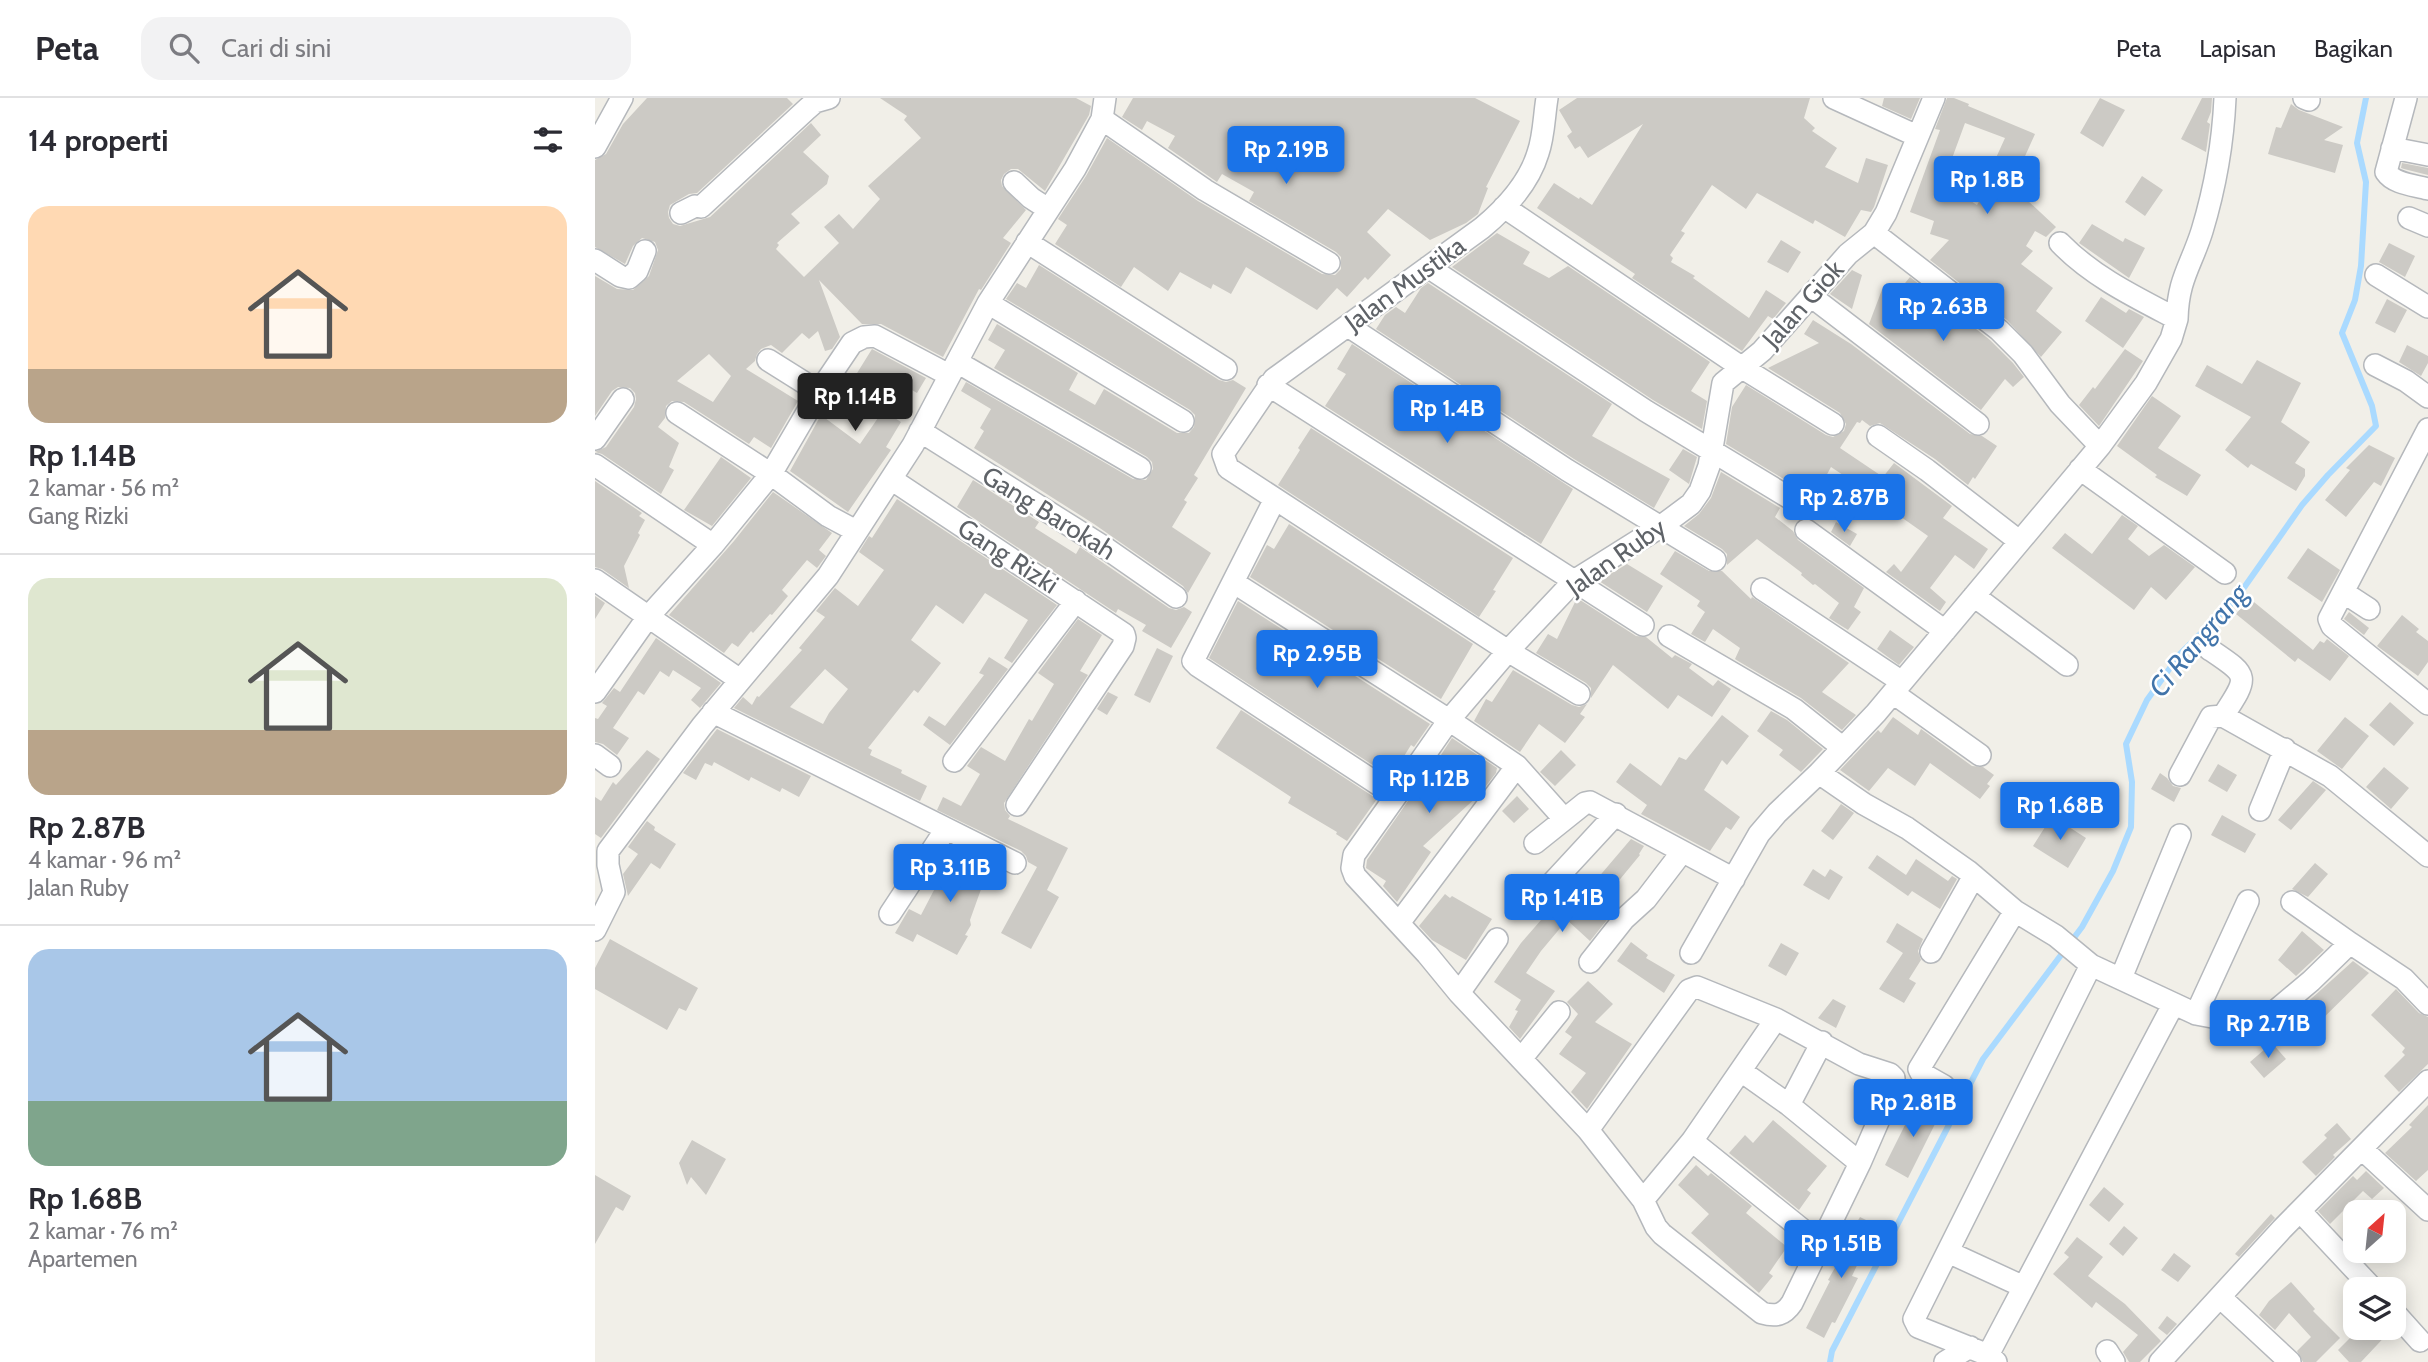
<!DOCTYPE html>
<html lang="id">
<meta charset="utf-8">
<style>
:root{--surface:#fff;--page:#f2f2f3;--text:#2b2b33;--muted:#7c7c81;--line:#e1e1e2;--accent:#1a73e8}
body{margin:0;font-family:Cabin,sans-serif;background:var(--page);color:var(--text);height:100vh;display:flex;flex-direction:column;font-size:26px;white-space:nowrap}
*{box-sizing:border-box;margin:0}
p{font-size:23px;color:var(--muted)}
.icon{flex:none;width:38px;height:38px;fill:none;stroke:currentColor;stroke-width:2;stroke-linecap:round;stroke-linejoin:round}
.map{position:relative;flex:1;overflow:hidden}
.side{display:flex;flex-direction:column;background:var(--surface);width:595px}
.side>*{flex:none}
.needle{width:46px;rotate:27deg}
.tools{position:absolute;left:1748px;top:1102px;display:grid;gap:14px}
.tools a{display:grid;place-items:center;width:63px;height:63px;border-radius:14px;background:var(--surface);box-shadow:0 4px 18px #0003;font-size:35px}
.price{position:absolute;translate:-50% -60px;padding:0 16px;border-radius:7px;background:var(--accent);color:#fff;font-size:23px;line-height:46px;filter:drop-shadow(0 2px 4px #0008)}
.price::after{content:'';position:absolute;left:50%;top:42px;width:21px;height:16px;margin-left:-10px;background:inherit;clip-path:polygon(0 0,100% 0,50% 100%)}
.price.selected{background:#222;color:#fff}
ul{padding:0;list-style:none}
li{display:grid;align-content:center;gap:14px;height:371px;padding:0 28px}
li+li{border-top:2px solid var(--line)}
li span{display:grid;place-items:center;height:217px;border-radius:21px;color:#555}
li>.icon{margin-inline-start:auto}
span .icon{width:126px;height:126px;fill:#fffc;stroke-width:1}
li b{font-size:30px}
h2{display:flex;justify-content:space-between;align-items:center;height:84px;padding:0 28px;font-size:30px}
header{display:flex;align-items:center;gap:42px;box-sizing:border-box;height:98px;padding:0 35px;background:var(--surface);border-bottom:2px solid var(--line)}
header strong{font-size:33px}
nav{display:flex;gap:38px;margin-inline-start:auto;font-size:24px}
.search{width:490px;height:63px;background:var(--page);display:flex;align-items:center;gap:18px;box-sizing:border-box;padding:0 24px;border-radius:21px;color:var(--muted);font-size:26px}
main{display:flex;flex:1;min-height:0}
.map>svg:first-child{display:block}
</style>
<header>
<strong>Peta</strong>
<div class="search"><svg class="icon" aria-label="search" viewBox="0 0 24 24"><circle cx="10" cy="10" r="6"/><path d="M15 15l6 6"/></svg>Cari di sini</div>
<nav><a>Peta</a><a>Lapisan</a><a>Bagikan</a></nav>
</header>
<main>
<section class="side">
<h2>14 properti<svg class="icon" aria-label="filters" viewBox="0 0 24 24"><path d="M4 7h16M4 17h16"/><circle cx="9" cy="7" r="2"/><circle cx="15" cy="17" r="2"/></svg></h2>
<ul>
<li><span style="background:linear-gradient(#ffd9b3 75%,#b9a48a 0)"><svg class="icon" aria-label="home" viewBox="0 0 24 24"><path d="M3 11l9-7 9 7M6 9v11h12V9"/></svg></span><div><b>Rp 1.14B</b><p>2 kamar · 56 m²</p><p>Gang Rizki</p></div></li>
<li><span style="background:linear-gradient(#dfe7d0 70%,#b9a48a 0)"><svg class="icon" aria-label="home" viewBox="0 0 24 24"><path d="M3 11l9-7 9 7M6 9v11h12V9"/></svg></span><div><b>Rp 2.87B</b><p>4 kamar · 96 m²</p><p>Jalan Ruby</p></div></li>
<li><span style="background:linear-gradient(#a9c7e8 70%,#7fa58c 0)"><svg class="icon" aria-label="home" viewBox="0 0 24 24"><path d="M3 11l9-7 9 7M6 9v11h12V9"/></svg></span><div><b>Rp 1.68B</b><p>2 kamar · 76 m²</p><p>Apartemen</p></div></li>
</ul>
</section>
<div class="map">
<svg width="1833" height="1264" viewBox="0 0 1833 1264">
<rect width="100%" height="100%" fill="#f1efe8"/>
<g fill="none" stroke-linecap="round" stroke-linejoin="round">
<path stroke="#aadaff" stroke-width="6" d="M1235,1264L1237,1253L1388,961L1487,829L1518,773L1536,729L1537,684L1531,646L1552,602L1585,556L1641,501L1707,407L1733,377L1781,328L1777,308L1747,235L1760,202L1766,168L1771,84L1762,45L1771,0"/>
</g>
<path fill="#cccac5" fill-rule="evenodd" d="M52,0H192L198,6L102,95L94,96L75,107L73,114L74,120L78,126L85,128L115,119L216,25L226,37L208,54L234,78L232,86L196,116L205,125L182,145L184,147L181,151L209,179L244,145L229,129L244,116L258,131L285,101L273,88L326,40L309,22L312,18L285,0H481L496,8L494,17L450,93L423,71H416L409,76L406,82L407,88L431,112L408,140L416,145L386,192L384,191L348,259L286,226H267L224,182L245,239L237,251L230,253L223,233L214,241L207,235L187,255L176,247L166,251L162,256L160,263L151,271L203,303L176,350L159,339L154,346L89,304L77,303L71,308L70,320L63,329L84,345L74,369L79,372L66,396L7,356L0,354L11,349L39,309L41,301L40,295L35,290L23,289L17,293L0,318V178L22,191L38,192L54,178L63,152L60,144L47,140L38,148L30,166L0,149V62L11,56L28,26ZM114,256L136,278L118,304L82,283Z
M538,0H880L925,23L891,89L893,90L883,116L871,125L835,142L793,111L772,134L796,157L773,182L770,179L752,199L742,190L722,212L651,169L636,196L618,186L616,191L585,174L573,193L539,169L526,189L460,146L472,127L463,121L491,78L512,40L603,103L727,176L740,177L746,171V159L741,154L654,103L659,94L627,76L622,84L573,50L580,38L552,23L547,32L527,19Z
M982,0H1215L1209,20L1220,30L1217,33L1242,50L1230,69L1263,85L1271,60L1293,67L1279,109L1276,114L1266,112L1250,139L1220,122L1218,126L1162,95L1151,111L1117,87L1086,133L1090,135L1075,157L1078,160L1076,164L1100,178L1098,180L1154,220L1171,192L1191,205L1178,221L1173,218L1147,253L1037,180L1040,176L942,110L959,85L984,101L985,99L997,107L1048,26L993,60L985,48L980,51L972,38L977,34L964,12Z
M1289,0H1325L1316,21L1287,8Z
M1352,0H1359L1374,6L1373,8L1440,36L1426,67L1445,80L1431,101L1461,129L1451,139L1440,133L1431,148L1438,153L1426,166L1458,190L1441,213L1467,234L1446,259L1412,222L1335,162L1354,142L1335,136L1339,123L1315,114L1345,32L1340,31ZM1370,25L1410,40L1395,73L1400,75L1382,107L1348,85Z
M1505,0L1530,12L1508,49L1485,35Z
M1607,0H1617L1616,14L1612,24L1615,26L1611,54L1586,41Z
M1696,6L1704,12L1748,29L1729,42L1748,47L1740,75L1673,56L1681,29L1686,30Z
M1807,65L1833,70V77L1809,71L1806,70Z
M1547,78L1568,92L1550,118L1530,104Z
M1497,126L1528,144L1530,140L1550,150L1534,180L1484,145Z
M902,135L935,154L928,166L954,180L973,168L1115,264L1096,293L1112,303L1107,331L1058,302L857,169Z
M1186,142L1206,154L1193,175L1172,164Z
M1794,145L1820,158L1810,179L1784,164Z
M444,167L624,282L631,284L638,282L651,290L599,377L603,380L589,402L592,404L577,429L616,455L593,495L588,488L499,426L379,350L389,333L385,330L396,311L366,293L371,284L538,381L551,382L558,371L557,364L552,359L399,270L410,252L393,242L402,226L483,275L474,292L500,307L509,291L582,335H594L599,329L600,317L595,312L411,201L422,185L431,190Z
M1257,172L1267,177L1257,211L1235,196Z
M1315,179L1395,242L1418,265L1429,279L1418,289L1410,281L1386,312L1274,226L1288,189L1291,191L1293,189L1301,196Z
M833,185L1017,306L997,338L1075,381L1059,410L979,361L781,231L790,217L801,209L810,215L826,190Z
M1506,199L1531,215L1534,211L1549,219L1528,250L1490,223Z
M1792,201L1812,212L1800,235L1780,225Z
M1218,222L1256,246L1375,336L1387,338L1402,348L1380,381L1378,379L1373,387L1340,361L1285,325L1275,328L1267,322L1265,325L1262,324L1245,350L1288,379L1299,365L1357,408L1348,420L1393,451L1379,471L1360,457L1335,490L1351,504L1345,513L1291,474L1299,466L1306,474L1333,438L1306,419L1304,422L1265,392L1266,389L1236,369L1218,402L1210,398L1205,391L1131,346L1137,309L1151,287L1231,337L1238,339L1249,333L1251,326L1245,315L1173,270L1224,245L1209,236Z
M757,246L978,391L946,446L730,308L751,276L742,271Z
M1812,247L1833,258V265L1826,278L1804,264Z
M277,251L331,280L322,295L305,285L289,313L306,324L291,349L296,352L253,414L195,373L226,317L265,346L285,317L253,298L243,316L233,305L247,284L254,288Z
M1530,251L1548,263L1504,328L1484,307L1498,289L1500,291Z
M1662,262L1706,285L1686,324L1715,344L1700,365L1710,371V378L1701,393L1656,366L1653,370L1630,352L1656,319L1600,288L1612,267L1647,286Z
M1557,298L1586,318L1563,350L1606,377L1592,398L1560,379L1562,377L1522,348Z
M716,330L918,460L898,492L901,493L884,519L683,387L705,352L703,350Z
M1774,347L1800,360L1786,388L1779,384L1751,419L1730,402L1755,372L1751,370Z
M1088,351L1102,359L1094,386L1074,372Z
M126,359L156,380L117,428L89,412Z
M1126,374L1185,410L1180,419L1198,433L1203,442L1269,490L1259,509L1266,514L1253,532L1234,520L1244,505L1220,486L1218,487L1206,477L1207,475L1162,441L1132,467V456L1127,451L1089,428L1104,416L1116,400Z
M378,382L444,424L440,430L481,456L485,449L574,510L581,512L589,509L597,514L576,550L547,533L551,527L523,511L521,515L362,409Z
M0,383L47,415L44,418L50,422L43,435L45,437L29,468L34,490L7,471L0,469Z
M178,394L237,435L224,452L231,458L222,470L212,462L187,492L193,498L177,517L175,516L158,535L156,533L143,549L137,545L129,555L74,517L139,443Z
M302,401L462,507L417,565L409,560L433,522L390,495L368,526L341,507L316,542L346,565L323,595L319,592L273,650L277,652L275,657L307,672L306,675L332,688L325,703L139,610L148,599L157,607L162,598L164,599L207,552L204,550L230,519L221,513L240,490L263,508L289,472L264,454L274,438L277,440ZM230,571L253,591L234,615L228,626L195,609Z
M1527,417L1543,428L1533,441L1554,458L1569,447L1600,469L1571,502L1556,489L1539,512L1457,450L1470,435L1497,456Z
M1241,424L1262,436L1255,448L1236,434Z
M694,426L878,546L846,601L655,479L672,447L679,451Z
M1713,450L1745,472L1727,504L1692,480Z
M1080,453L1114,473H1127L1156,501L1157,499L1254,565L1227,594L1261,617L1247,632L1206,600L1143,563L1140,561L1145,550L1118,531L1110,544L1096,536L1110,514L1102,508L1105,503L1065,476Z
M1032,466L1068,488L1052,514L1004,483Z
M0,498L10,505L0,521Z
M982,500L1041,538L1051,539L1077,560L1080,557L1097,566L1094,570L1118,588L1123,582L1136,591L1117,619L1083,597L1073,611L1018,567L996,600V590L991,585L941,555L953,536L962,541Z
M1654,500L1718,552L1725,543L1729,545L1732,541L1754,558L1735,583L1703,560L1700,564L1641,516Z
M643,503L835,626L819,649L816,647L796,679L614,560Z
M1754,514L1774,530L1769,537L1749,521Z
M1807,517L1824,531L1821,534L1833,543V564L1823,578L1782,548Z
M483,521L507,537L485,573L493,577L409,705L410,712L415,718L413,721L473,750L452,792L464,799L436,851L406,835L442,769L433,764L431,758L426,753L342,712L348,699L366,708L385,676L372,668L386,649L410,663L434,621L437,623L459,586L443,575Z
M1295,532L1319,549L1304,567L1282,551Z
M61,540L126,585L105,610L96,602L106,590L78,572L74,579L65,573L49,597L43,593L18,630L34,640L22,657L8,646L0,644V620L3,621L12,608L7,605L19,590L25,594Z
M562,550L578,558L555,605L539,597Z
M394,559L413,571L355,647L328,627L334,618L350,628L389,577L384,575Z
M918,572L977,607L984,609L992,606L985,616L990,619L970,645L944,626L925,654L879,623L891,601L897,604Z
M513,594L523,599L512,617L502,611Z
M1795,604L1819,625L1799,648L1774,627Z
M646,612L782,701L752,743L741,736L742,734L693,705L696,699L621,650Z
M1176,613L1192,622L1228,651L1206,674L1184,657L1188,652L1162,633Z
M1127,617L1154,638L1132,667L1127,662L1109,692L1145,719L1136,732L1131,729L1115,753L1046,716L1052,707L1021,684L1035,665L1066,688L1084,659L1091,662Z
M1298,619L1323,637L1326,631L1377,668L1388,669L1399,677L1392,686L1395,688L1385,701L1335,665L1320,688L1293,670L1274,693L1245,672L1283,632L1286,635Z
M1750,619L1774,638L1747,671L1722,653Z
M122,631L216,678L204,699L187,690L185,694L156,679L154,683L119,664L117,668L110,665L101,682L88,675Z
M857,640L902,670L901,675L884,697L828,748L836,754L802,804L788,788L791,783L771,770L772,762L822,690L844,664L842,663Z
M52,652L65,661L6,740L0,736V699L6,703L18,684L21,687Z
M966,652L981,667L960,688L945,674Z
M1623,666L1642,677L1632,694L1613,683Z
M1789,669L1814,690L1796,711L1771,689Z
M1565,675L1572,680L1578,688L1586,690L1579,704L1556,691Z
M1718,683L1731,692L1696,732L1683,722Z
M922,698L934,711L919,725L907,713Z
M1246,706L1259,715L1238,742L1226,733Z
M1627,717L1661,736L1650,755L1616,737Z
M1457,718L1491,740L1473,770L1438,748Z
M52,723L60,729L59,732L81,746L65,771L56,765L33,798L28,776L43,756L33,749Z
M1036,741L1049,748L1044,756L1045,757L1012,797L1024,807L995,843L972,822L946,853L931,875L960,893L925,941L914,929L923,913L920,912L926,902L899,884L926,845L953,814L948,809L957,805L983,777L996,788Z
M361,750L404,772L396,787L389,783L375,822L376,827L370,837L373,838L362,857L322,836L318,844L300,835L314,811L326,817Z
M1282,757L1311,777L1321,761L1353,783L1357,778L1362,781L1345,811L1317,793L1313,798L1273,770Z
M1720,765L1733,776L1713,799L1697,791Z
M1218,771L1230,779L1235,771L1248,779L1234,802L1208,787Z
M850,796L855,800L857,798L897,821L871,862L837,842L824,828Z
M1302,825L1328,841L1323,853L1326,862L1314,881L1321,885L1309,905L1284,891L1308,855L1291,844Z
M1707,833L1729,852L1701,878L1683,862Z
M15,841L103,890L91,913L84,910L72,932L0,891V870Z
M1036,844L1053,857L1051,860L1080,877L1069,895L1022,863Z
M1186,845L1204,855L1191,878L1173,868Z
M1758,863L1774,875L1713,935L1697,918Z
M993,883L1018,906L1000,924L1037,946L992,1011L976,994L991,975L964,956L977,939L970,934L983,916L972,904Z
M1801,891L1824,915L1833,919V966L1804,994L1789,978L1810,957L1807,954L1810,950L1776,917Z
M1238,901L1251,908L1241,930L1223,920Z
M1677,945L1691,961L1669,980L1655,964Z
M1322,1003L1346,1014L1313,1080L1290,1067Z
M1833,1007V1072L1821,1083L1790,1055L1817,1029L1814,1027Z
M1178,1022L1232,1068L1212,1092L1216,1095L1204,1112L1134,1055L1150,1037L1158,1045Z
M1742,1025L1756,1041L1738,1057L1740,1059L1721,1078L1707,1064L1732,1040L1729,1037Z
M97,1042L131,1061L111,1097L96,1079L92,1087L84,1065Z
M1101,1067L1113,1078L1116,1075L1157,1108L1151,1115L1192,1149L1174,1175L1178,1178L1164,1195L1096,1135L1114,1116L1083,1087Z
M1771,1073L1789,1090L1777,1101L1768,1093L1735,1126L1723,1113L1758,1078L1762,1082Z
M0,1077L36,1098L28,1113L21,1109L0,1146Z
M1509,1089L1529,1106L1514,1124L1494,1107Z
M1676,1116L1680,1120L1644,1159L1640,1156Z
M1265,1119L1281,1127L1257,1178L1263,1180L1240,1225L1237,1224L1229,1240L1211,1230L1235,1183L1233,1182L1259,1136L1256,1135Z
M1529,1128L1543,1140L1528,1158L1514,1146Z
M1482,1139L1508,1159L1493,1178L1530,1206L1566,1243L1545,1264H1534L1528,1254L1543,1237L1501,1204L1497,1210L1458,1176L1474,1159L1469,1155Z
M1579,1155L1596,1168L1583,1184L1566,1172Z
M1696,1184L1720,1211L1718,1213L1745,1240L1721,1264H1708L1702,1253L1716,1239L1694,1215L1680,1232L1664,1217L1674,1203Z
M1572,1218L1582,1226L1572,1237L1563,1230Z
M1765,1230L1797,1231L1766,1264H1754L1743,1252Z"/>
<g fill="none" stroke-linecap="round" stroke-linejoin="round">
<g stroke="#b5b8bc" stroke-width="24">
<path id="minor" d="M952,0C949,18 949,38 943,55C934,85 911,110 887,130L679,281L628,356L633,370L913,553L984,596
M1239,0L1322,38
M1709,0L1714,2
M1811,0L1791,74C1799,86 1819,87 1833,91
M507,21L610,92L734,165
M0,49L27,0
M1797,50L1833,57
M419,84L436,100L453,111
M909,109L1146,269L1238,326
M86,115L100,108L106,109L212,11L220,4L234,0
M1814,120L1833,128
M1279,135L1404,232L1428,256L1465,306L1505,348
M432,144L631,271
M0,162L25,178L34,180L42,173L50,153
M833,169L1051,313L1198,402
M1781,177L1833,209
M1217,199L1383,326
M393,205L588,323
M1582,221C1583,181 1596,168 1607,133C1620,90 1628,45 1630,0
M753,228L972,372L1120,462
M173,262L224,294
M362,264L545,370
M1780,267L1811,283L1833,299
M673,287L1048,527
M82,315L176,376L233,418L261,433
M1833,331L1734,521L1737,528L1833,606
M325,333L512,451L581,499
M1283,338L1332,372L1424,443
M0,341L28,301
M0,367L118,447
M1485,371L1630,475
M296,381L529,536L530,540L528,548L422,707
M680,401L598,563L603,568L801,698L759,757L757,770L760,778L832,856L864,895L993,1032L1048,1102L1061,1129L1067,1136L1167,1215C1181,1219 1189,1217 1197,1205L1265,1065L1299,987V980L1295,976L1264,966L1181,921L1102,889L1094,892L993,1032
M1211,432L1350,533
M0,482L145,582
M638,484L854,622L922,668L804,825
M1167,491L1307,584
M1748,494L1774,511
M1379,498L1472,567
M1074,538L1199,611L1248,650
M1614,551C1654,578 1655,577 1628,618
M0,594L53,519L118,447L176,376L224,294L257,245L269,239L280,238L354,277
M1298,595L1385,657
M118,614L420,765
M0,657L15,668
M359,663L481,503
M922,668L963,714
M1224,675L1269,706L1312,730L1373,773L1420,813L1461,838L1496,867L1601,916L1644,924L1657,923L1679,914L1716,883L1755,845L1809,881L1833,906
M1585,677L1616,619L1628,618L1735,678L1833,758
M801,698L854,622L913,553L979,483L1065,429L1096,406L1105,393L1114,368L1128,285L1167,253L1253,156L1279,135L1291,115L1339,0
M1665,712L1690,651
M940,745L990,705L995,704L1139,781
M947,796L1021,716
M1697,804L1755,845
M295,816L351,731
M0,832L19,794L13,767V753L107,628L233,478L318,347L393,205L480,71L507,21L510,0
M1336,854L1379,778
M1096,855L1164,736L1182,715L1224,675L1281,615L1505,348L1551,285L1576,241L1582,221C1540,199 1498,179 1465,145
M995,864L1029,821L1051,801L1087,754
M1526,880L1585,737
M864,895L902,841
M1601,916L1653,803
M926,961L964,914
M1146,973L1194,1007L1265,1065
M1349,988L1326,975L1324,971L1420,813
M1194,1007L1227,944
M1097,1043L1224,1145
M1767,1051L1833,1112
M1048,1102L1097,1043L1181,921
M1705,1113L1779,1192
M1353,1154L1429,1189
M1625,1199L1695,1264
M1799,1214L1825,1243
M1512,1253L1519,1264
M1393,1257L1578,907
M1350,1264L1375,1249
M1401,1264L1393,1257L1323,1229L1319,1221L1496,867
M1565,1264L1687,1131L1833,983"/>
</g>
<use href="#minor" stroke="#fff" stroke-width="21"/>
</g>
<g text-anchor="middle" stroke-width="5" stroke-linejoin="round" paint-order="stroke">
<g font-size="26" fill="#5f6368" stroke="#fff">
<text transform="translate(810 186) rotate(-36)" y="9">Jalan Mustika</text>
<text transform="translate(1208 206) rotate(-48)" y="9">Jalan Giok</text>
<text transform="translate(454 415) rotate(32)" y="9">Gang Barokah</text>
<text transform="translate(413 458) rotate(33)" y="9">Gang Rizki</text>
<text transform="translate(1021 459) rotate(-35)" y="9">Jalan Ruby</text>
</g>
<g font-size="28" font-style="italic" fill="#4174aa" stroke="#fff">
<text transform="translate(1603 542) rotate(-50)" y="10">Ci Rangrang</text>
</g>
</g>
</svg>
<div class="tools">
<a><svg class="needle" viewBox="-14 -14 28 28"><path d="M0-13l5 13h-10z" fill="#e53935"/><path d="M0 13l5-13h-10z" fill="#7c7c81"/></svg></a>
<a><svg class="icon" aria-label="layers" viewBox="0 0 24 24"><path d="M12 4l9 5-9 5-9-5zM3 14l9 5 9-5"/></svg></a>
</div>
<b class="price" style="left:691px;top:88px">Rp 2.19B</b>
<b class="price" style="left:1392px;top:118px">Rp 1.8B</b>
<b class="price" style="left:1348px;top:245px">Rp 2.63B</b>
<b class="price selected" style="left:260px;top:335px">Rp 1.14B</b>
<b class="price" style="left:852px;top:347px">Rp 1.4B</b>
<b class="price" style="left:1249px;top:436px">Rp 2.87B</b>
<b class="price" style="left:722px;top:592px">Rp 2.95B</b>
<b class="price" style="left:834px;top:717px">Rp 1.12B</b>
<b class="price" style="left:1465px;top:744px">Rp 1.68B</b>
<b class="price" style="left:355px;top:806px">Rp 3.11B</b>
<b class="price" style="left:967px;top:836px">Rp 1.41B</b>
<b class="price" style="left:1673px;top:962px">Rp 2.71B</b>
<b class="price" style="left:1318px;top:1041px">Rp 2.81B</b>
<b class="price" style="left:1246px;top:1182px">Rp 1.51B</b>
</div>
</main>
